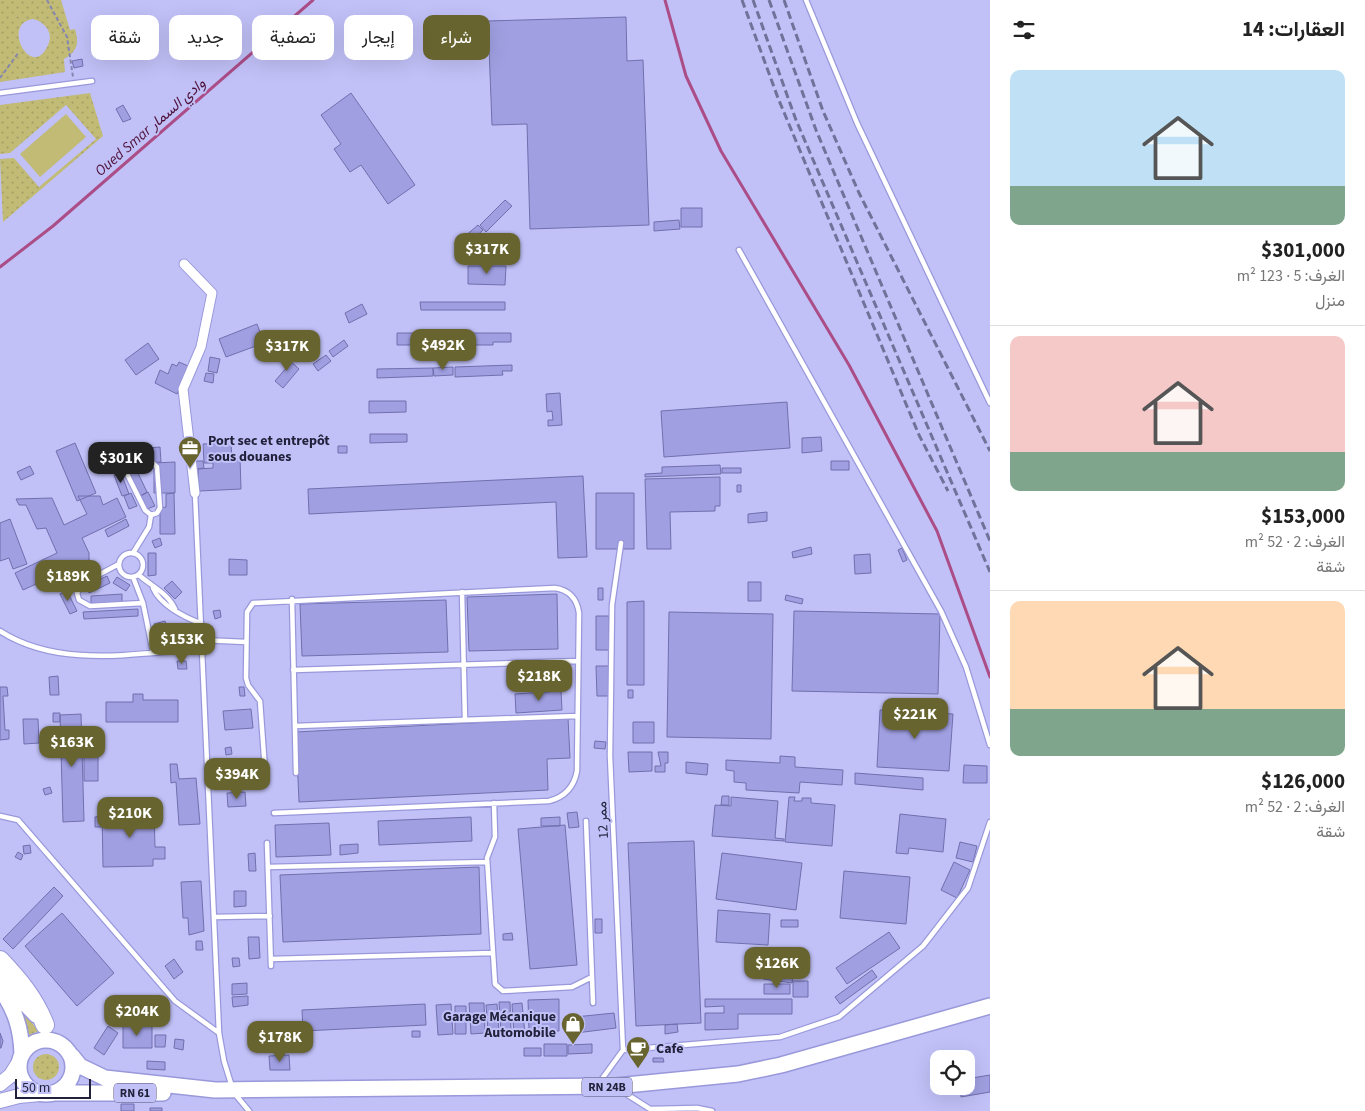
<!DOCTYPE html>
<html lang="ar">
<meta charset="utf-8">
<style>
:root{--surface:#fff;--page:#f2f2f2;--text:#222;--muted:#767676;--line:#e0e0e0;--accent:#686430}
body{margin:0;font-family:"Source Sans 3",Vazirmatn,sans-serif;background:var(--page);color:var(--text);direction:rtl;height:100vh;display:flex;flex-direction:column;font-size:19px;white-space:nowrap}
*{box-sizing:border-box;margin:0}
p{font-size:16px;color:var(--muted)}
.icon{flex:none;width:28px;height:28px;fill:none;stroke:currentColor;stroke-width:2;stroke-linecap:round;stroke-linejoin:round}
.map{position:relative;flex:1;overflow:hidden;direction:ltr}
.sheet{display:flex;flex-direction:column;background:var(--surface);width:375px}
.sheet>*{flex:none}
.top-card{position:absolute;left:15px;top:15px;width:475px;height:45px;direction:rtl;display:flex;gap:10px}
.buttons{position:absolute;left:930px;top:1050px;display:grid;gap:10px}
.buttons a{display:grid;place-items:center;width:45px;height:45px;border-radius:10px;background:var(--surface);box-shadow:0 5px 20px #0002;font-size:25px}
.scale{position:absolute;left:15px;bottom:12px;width:76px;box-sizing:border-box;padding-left:5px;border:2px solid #22213b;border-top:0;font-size:14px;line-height:18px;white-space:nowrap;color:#22213b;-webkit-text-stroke:4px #c1c1f8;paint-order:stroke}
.price{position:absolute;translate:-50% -42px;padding:0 11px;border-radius:10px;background:var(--accent);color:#fff;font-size:16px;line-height:32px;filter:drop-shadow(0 1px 2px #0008)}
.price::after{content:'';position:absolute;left:50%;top:30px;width:15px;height:11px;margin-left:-8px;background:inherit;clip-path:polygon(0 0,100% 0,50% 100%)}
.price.selected{background:#222;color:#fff}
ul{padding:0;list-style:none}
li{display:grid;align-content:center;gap:10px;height:265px;padding:0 20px}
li+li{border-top:1px solid var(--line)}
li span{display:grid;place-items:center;height:155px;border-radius:10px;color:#555}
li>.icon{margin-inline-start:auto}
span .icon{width:90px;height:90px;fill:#fffc;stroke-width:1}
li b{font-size:21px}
h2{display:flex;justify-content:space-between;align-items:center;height:60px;padding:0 20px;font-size:21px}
.tag{padding:0 18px;border-radius:10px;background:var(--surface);box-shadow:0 5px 20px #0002;font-size:18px;line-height:45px}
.tag.selected{background:var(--accent);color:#fff}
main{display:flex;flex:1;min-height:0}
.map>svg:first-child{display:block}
</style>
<main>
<section class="sheet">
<h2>العقارات: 14<svg class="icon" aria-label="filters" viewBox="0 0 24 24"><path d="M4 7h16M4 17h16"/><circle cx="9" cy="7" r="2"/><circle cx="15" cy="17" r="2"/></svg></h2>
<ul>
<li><span style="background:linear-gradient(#bfe0f5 75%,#7fa58c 0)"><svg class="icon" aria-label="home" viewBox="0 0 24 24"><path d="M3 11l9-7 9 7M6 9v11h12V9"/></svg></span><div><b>$301,000</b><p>الغرف: 5 · 123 m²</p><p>منزل</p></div></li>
<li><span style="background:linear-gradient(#f6c9c9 75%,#7fa58c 0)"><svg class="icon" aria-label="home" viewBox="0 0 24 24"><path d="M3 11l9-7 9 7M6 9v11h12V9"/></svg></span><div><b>$153,000</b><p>الغرف: 2 · 52 m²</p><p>شقة</p></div></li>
<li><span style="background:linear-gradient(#ffd9b3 70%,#7fa58c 0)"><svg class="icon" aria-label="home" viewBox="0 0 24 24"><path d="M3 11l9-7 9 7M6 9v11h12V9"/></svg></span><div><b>$126,000</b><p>الغرف: 2 · 52 m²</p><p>شقة</p></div></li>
</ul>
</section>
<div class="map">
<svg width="990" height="1111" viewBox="0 0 990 1111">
<defs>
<pattern id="green-dots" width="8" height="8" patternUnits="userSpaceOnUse" patternTransform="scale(1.25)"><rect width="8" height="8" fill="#c1bb76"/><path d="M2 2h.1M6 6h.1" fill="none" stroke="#a6a067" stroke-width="1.8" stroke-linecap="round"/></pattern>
</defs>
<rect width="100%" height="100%" fill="#c1c1f8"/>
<path fill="url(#green-dots)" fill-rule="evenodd" d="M0,0H61L70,30L75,29C79,43 78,51 64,59L65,72L0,82ZM33,19C45,22 54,33 48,45C32,82 0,23 33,19Z
M90,93L103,136L3,222L0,159L14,158L39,187L96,139L66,105L10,153L0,154V105Z
M19,1008L39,1031L27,1036Z
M33 1067a13 13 0 1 1 26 0a13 13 0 1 1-26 0Z"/>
<path fill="#c1bb76" d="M66,114L86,137L40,177L20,154Z"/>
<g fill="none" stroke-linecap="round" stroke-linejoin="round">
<path stroke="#ab4d87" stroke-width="3" d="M665,0L686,76L721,151L849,365L937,531L990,677
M0,267L53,226L313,0"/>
</g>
<path fill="#a09fe1" stroke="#716fad" d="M626,17L627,61L643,60L649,225L530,229L527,124L492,125L488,21Z
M82,59L83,66L74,68L72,61Z
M351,93L415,185L388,204L361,165L350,172L334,149L341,144L321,115Z
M123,105L131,119L123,122L116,109Z
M505,200L512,206L486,232L480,225Z
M681,208H702V227H681Z
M679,220L680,229L654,231V222Z
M478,225L483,230L469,243L464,237Z
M468,266H506L505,285L468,284Z
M420,302H505V310H421Z
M362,304L367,314L349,323L345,313Z
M257,324L264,343L226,357L219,339Z
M397,333H511V342H493V345H397Z
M344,340L348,346L333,357L329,351Z
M148,343L159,359L136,375L125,360Z
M326,355L331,361L318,371L313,364Z
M285,356L299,369L283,388L275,381L287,367L280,361Z
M210,357L220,359L217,373L208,371Z
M179,362L188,366L177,394L155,383L160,370L168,374L172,364L177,366Z
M512,365V371H502L503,375L455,377V367Z
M453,367V375L434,376L433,368Z
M433,368V376L377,378V369Z
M206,373L214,374L213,383L204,381Z
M560,393L562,425L548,426V420H553L552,411L547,412L546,394Z
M369,401H406V412L369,413Z
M787,402L790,448L664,457L661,411Z
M370,434H407V442L370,443Z
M821,437L822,451L802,453V438Z
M75,443L96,493L77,501L56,451Z
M231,443L232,459L240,458L241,489L199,491L198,469L213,468V463H204L203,444Z
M338,446H347V453H338Z
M160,447L161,462L130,464L128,450Z
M196,461H203L204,468L196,469Z
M831,461H849V470H831Z
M175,462V493H154V463Z
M720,465L721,474L645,477V474L662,473V467Z
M30,466L34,474L21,480L17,472Z
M722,468H741V473H722Z
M137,471L147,492L140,496L130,474Z
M121,473L129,494L122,496L114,475Z
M583,476L587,557L558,558L556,502L309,514L308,489Z
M720,477V506H715V511L670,512L671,549H647L645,479Z
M737,485H741V492H737Z
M148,492L155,506L147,509L141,496Z
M131,493L137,506L129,509L124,496Z
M174,493L175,534H160V508L166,507V494Z
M596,493H634V549H596Z
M78,496H100L103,505L117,498L126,517L82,538L89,553V560L23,590L15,573L57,553L46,528L37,529L26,505H19L16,499L52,498L64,525L87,514Z
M767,512V521L748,523V514Z
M10,519L27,564L13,569L9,558L0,561V523Z
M126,519L129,526L108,537L105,530Z
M160,538L162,545L155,548L152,541Z
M811,547L812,554L793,558L792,552Z
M902,548L907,560L903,562L898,550Z
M148,553H156V575L148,576Z
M870,554L871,573L855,574L854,555Z
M229,559L247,560V575H229Z
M107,576L110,583L89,593L86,586Z
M117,577L130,585L126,591L113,583Z
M172,581L182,592L175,599L164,588Z
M748,582H761V601H748Z
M598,588H603V600H598Z
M67,591L77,611L70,614L60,594Z
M122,594V602L91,604V596Z
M557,594L558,649L469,651L467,597Z
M786,595L803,599L802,604L785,600Z
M446,600L448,652L302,656L300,604Z
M644,601V685H627V602Z
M138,609V616L84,619L83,612Z
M220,610L221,617L215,619L213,611Z
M794,611L940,614L938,694L792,691Z
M669,612L773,614L771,739L667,737Z
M596,616H609V650H596Z
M165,621L167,626L173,624L177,640L160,645L154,624Z
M177,661H186L187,669H178Z
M561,666V677H519V669Z
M596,666H610V696H597Z
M58,676L59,695H50L49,677Z
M0,687H7L8,696H3L5,730H9V739L0,740Z
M239,687H244L245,696H240Z
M628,690H633V698H628Z
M561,691L562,710L516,713L515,694Z
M133,694H143V700H178V722H106V702H133Z
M251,709L253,728L225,730L223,711Z
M880,710L953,714L949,771L877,767Z
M53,713H60V722H53Z
M81,714L84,821L63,822L60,715Z
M568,718L570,758L547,759L548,790L299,802L296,732Z
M23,719H38L39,743L24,744Z
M633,722H654V743H633Z
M595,741L606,742L605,749L594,748Z
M231,747L232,754L226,755L225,748Z
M628,752H652V771L629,772Z
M658,752H668V763H665V772H655V766H661Z
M84,756H98V781H84Z
M780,756L795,757V767L843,770L842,785L800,782L799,793L746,790V783L734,782V771L726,770V760L780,763Z
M686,762L708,764L707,775L686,773Z
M238,763L239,781H222L221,764Z
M170,764H177L179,779L196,778L200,824L179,825L176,782L171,783Z
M964,765L987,766V783H963Z
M855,773L923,778V790L855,784Z
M231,784H238L239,790L232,791Z
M50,787L52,793L45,795L43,789Z
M245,792L246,806L228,807L227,793Z
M722,796H729V805H721Z
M731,797L778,801L775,838L784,839V841L712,836L715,805L731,806Z
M789,797H795L794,801H802V798H811V803L835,805L832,846L785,842Z
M154,810L155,847H165V859H153V866L103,867L102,811Z
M577,812L579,827L569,828L567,813Z
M900,814L946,819L943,852L909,848L908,854L896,853Z
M101,816L102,827H95V817Z
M471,817L472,841L379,845L378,821Z
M560,817V826H541V818Z
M329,823L331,855L276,857L275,825Z
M565,825L577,965L530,969L518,829Z
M694,841L701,1023L636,1026L628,843Z
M960,842L977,846L973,862L956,858Z
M358,844V853L340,855V845Z
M30,845L31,853L24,854L23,846Z
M18,852L23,855L21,860L15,857Z
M255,853L256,871H249L248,854Z
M722,853L802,863L796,910L716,899Z
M954,862L970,870L957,898L941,890Z
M479,867L481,934L283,942L280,875Z
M844,871L910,877L906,924L840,918Z
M201,881L204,931L189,935L188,918H183L181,882Z
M54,887L63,896L13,949L3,939Z
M234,891H246V906L234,907Z
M718,910L770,914L768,945L716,942Z
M62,913L114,973L77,1006L25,946Z
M595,919H602V933H595Z
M781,920H798V927H781Z
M889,932L900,948L847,984L836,968Z
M512,933L513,940H503V934Z
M248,937H259L260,958L249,959Z
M196,941H202L203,950H196Z
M232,958H239L240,966L233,967Z
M174,959L183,972L174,979L165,966Z
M765,963L794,967L792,983L763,979Z
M872,970L877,977L840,1004L835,997Z
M793,981H808V997H793Z
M247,983V994L232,995V984Z
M764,984H790V994H764Z
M248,996V1005L233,1007L232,997Z
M559,999V1031L529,1032L528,1000Z
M705,999H792V1014H738V1029L705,1030V1013H724V1006L705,1007Z
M499,1002H510L511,1032H501Z
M469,1003H484L485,1033L471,1034Z
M522,1003L525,1034L514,1035L512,1004Z
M425,1004L426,1025L303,1031L302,1010Z
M451,1004L453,1034L438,1035L436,1005Z
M497,1004L499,1031L488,1032L486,1005Z
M455,1006H466V1034H455Z
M614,1013L616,1028L576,1033L575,1017Z
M677,1024L678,1032L665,1034V1025Z
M123,1025L152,1026V1048H123Z
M108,1026L118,1033L104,1055L94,1048Z
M412,1031H420V1037H412Z
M0,1033L3,1041L1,1048H0Z
M155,1035H166L165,1047H155Z
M175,1039L184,1040L183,1050L174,1048Z
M256,1041H266V1051H256Z
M544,1044H567V1056H544Z
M592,1044V1053L568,1054V1045Z
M524,1048H541V1056H524Z
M289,1055L290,1070H270L269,1056Z
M653,1058H663L664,1062H653Z
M147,1061L165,1062V1070L147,1069Z
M990,1075V1092L961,1097L960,1086H966V1079Z
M121,1104H134V1111H121Z
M150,1108H162V1111H150Z"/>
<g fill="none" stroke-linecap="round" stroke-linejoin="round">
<g stroke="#9998da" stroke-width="7">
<path id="lane" d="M806,0L857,123L990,403
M0,93L92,81
M739,250L941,611L966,667L990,745
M149,460L157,467L160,508L157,513L151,515L145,510L126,472L131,463Z
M195,493L219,1033L224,1061L232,1087
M133,553L149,527L151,515
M119 565a12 12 0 1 1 24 0a12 12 0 1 1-24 0Z
M119,564L83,583L77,593L79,600L90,606L143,603
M139,575C151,586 168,593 175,609
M133,577L143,603L153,652
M153,588C160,605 184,617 200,623
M462,592L465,720
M292,599L296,773
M0,631C59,669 135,653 202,649
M201,640L246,642
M293,670L578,661
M295,726L577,716
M265,770L260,701L248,685L246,678L247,612L253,603L555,588C569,590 577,599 579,613L577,771C574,787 565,797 549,801L274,813
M494,803L495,837L487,858L495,984L503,991L572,987L592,977
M0,816L18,820L175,1001L219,1033
M586,821L593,1003
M267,843L271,966
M268,867L487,862
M214,917L270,916
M271,959L493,953
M623,1050L780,1037L839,1017L923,946L968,888L990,822
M599,1083L623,1050L610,756L612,605L621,543
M620,1090L650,1109L697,1108L712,1111
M235,1094L249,1111"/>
</g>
<g stroke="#9998da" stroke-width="11">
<path id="street" d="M184,264L212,293L201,347L183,389L195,493"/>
</g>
<g stroke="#9998da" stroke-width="16">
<path id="secondary" d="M0,1084L11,1075L19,1062
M0,1101L19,1096L40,1094"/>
</g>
<g stroke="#9998da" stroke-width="18">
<path id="primary" d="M0,978L36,1015
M0,988C15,1010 21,1027 22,1054
M19 1067a27 27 0 1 1 54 0a27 27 0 1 1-54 0Z
M72,1056L80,1066L105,1078L215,1090L616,1086L738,1074L781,1065L990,1006
M56,1093H163"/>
</g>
<g stroke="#9998da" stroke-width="20">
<path id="highway" d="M0,960C19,980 35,999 45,1025"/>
</g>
<path stroke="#8585b1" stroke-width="2" stroke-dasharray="4 2.5" stroke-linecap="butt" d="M47,0L67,37L73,77
M0,78L19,52"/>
<use href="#lane" stroke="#fff" stroke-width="4.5"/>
<use href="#street" stroke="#fff" stroke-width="9"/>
<use href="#secondary" stroke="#fff" stroke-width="14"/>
<use href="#primary" stroke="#fff" stroke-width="15"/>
<use href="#highway" stroke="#fff" stroke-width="18"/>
<path stroke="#717199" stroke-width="3" stroke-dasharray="8 4" stroke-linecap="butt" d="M742,0L778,98L919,435L948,491
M753,0L796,120L990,572
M769,0L816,130L990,541
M784,0L823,111L859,193L990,451"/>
</g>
<defs>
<g id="office-pin" transform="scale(1.25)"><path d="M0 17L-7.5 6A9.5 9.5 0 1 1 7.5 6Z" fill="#686430" stroke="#c1c1f8"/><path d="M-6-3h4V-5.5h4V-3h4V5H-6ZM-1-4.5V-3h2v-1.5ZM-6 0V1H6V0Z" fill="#fff"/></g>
<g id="shop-pin" transform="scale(1.25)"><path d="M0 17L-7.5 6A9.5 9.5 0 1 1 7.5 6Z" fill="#686430" stroke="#c1c1f8"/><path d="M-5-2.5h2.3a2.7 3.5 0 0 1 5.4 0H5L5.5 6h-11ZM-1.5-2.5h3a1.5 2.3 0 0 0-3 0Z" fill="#fff"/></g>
<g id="cafe-pin" transform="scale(1.25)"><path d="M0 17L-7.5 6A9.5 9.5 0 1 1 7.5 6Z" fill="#686430" stroke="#c1c1f8"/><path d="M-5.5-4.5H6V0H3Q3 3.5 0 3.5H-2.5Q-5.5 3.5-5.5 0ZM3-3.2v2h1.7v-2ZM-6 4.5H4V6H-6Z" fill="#fff"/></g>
</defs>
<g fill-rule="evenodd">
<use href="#office-pin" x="190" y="448"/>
<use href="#shop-pin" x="573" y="1024"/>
<use href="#cafe-pin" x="638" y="1048"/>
</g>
<g text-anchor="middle" stroke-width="4" stroke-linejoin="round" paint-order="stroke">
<g fill="#c1c1f8" stroke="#525174" stroke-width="1">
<rect x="582" y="1077.5" width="50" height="19" rx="4"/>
<rect x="114" y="1083.5" width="42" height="19" rx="4"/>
</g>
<g font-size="12" font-weight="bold" fill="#22213b">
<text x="607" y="1091">RN 24B</text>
<text x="135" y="1097">RN 61</text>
</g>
<g font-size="14" font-weight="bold" fill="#22213b" stroke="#c1c1f8" text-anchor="start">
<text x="208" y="445">Port sec et entrepôt<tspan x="208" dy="16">sous douanes</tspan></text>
<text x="556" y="1021" text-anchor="end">Garage Mécanique<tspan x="556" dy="16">Automobile</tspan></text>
<text x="656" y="1053">Cafe</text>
</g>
<g font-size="14" fill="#22213b" stroke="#c1c1f8">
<text transform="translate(602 820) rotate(-93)" y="5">ممر 12</text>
</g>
<g font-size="15" font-style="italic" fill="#4f123a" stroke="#c1c1f8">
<text transform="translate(150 127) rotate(-41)" y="5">Oued Smar وادي السمار</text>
</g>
</g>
</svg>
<div class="buttons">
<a><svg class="icon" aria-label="locate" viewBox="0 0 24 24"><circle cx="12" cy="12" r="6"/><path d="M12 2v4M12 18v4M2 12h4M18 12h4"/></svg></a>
</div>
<div class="scale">50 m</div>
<b class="price" style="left:487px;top:275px">$317K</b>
<b class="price" style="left:443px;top:371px">$492K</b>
<b class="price" style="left:287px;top:372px">$317K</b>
<b class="price selected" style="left:121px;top:484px">$301K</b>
<b class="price" style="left:68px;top:602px">$189K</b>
<b class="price" style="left:182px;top:665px">$153K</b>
<b class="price" style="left:539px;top:702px">$218K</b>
<b class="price" style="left:915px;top:740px">$221K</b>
<b class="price" style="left:72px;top:768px">$163K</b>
<b class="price" style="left:237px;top:800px">$394K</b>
<b class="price" style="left:130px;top:839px">$210K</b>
<b class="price" style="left:777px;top:989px">$126K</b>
<b class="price" style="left:137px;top:1037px">$204K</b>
<b class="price" style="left:280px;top:1063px">$178K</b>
<div class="top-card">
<a class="tag selected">شراء</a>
<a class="tag">إيجار</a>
<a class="tag">تصفية</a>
<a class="tag">جديد</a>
<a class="tag">شقة</a>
</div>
</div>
</main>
